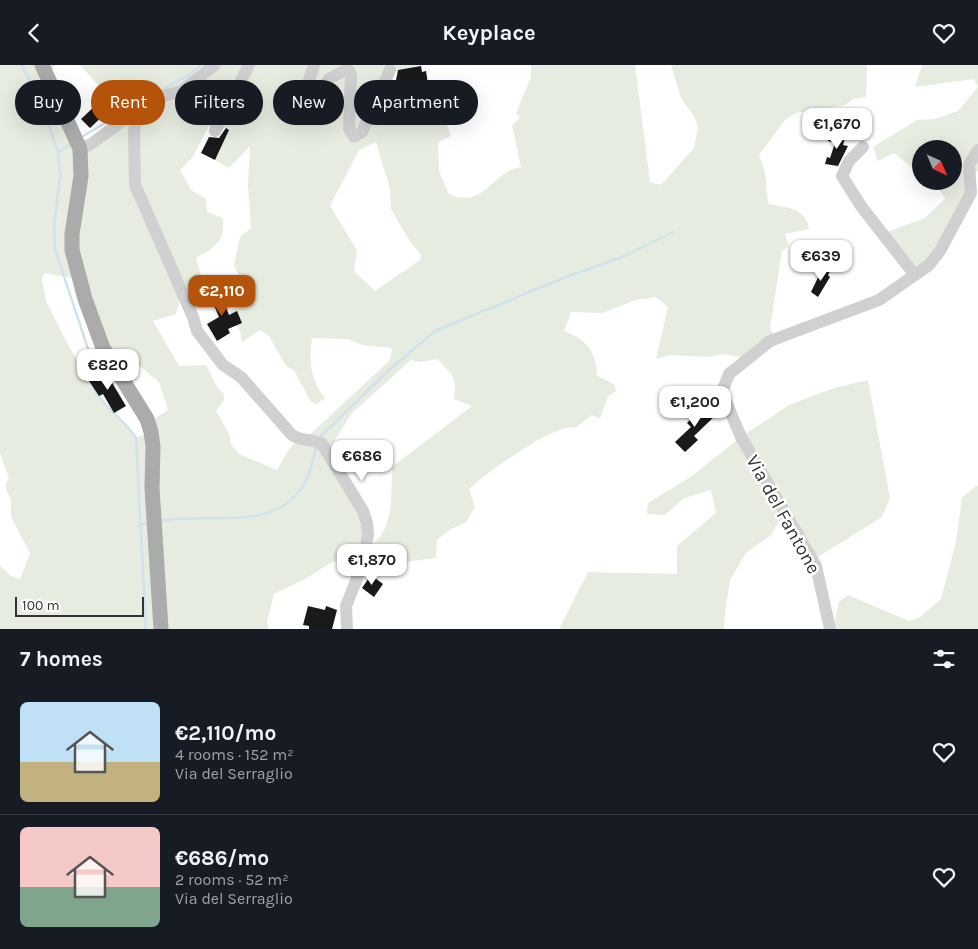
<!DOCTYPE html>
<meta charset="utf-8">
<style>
:root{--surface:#171b24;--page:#20242c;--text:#f1f3f6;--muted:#9ea1a6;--line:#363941;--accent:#b45309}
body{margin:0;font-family:Karla,sans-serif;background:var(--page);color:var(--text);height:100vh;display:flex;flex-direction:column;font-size:19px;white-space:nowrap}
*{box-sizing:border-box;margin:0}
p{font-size:16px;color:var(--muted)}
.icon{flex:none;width:28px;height:28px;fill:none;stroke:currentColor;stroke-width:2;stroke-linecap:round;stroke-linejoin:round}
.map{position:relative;height:564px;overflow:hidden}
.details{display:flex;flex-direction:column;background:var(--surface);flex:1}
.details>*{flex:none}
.guide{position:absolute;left:15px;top:15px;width:500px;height:45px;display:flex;gap:10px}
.needle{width:32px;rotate:136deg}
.buttons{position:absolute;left:912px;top:75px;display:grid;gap:10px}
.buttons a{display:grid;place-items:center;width:50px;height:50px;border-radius:50%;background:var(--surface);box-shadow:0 5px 20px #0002;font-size:25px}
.scale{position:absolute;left:15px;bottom:12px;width:129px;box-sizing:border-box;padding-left:5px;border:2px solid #333;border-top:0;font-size:14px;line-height:18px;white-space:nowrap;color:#333;-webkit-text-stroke:4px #fff;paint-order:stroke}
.price{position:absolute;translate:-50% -42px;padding:0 11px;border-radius:10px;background:#fff;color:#222;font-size:16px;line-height:32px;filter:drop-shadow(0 1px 2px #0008)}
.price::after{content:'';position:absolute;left:50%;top:30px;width:15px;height:11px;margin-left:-8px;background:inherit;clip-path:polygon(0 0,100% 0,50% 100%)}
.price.selected{background:var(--accent);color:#fff}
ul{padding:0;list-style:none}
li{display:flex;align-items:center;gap:15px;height:125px;padding:0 20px}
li+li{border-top:1px solid var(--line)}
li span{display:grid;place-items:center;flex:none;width:140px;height:100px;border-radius:8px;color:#555}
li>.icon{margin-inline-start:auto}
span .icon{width:60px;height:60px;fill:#fffc;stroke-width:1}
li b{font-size:21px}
h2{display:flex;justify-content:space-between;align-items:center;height:60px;padding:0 20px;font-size:21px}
.chip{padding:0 18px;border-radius:22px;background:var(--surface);box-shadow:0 5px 20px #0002;font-size:18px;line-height:45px}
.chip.selected{background:var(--accent);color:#fff}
header{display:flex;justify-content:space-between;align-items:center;height:65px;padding:0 20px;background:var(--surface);font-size:22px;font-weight:700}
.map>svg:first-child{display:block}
</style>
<header><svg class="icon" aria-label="back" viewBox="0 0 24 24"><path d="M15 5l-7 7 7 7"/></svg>Keyplace<svg class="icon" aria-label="heart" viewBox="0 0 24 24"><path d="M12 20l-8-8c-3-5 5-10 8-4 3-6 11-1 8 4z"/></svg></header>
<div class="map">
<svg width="978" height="564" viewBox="0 0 978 564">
<rect width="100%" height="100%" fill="#fff"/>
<path fill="#e6ecdf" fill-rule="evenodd" d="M0,0H56L47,11L80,84L123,56L112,26L99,21L80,0H422L392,7L377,36L400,28L434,23L451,71L438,77L439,106L449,129C484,145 492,106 521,102L512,60L520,53L516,48L531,12V0H635L650,117L661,120L694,83L698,62L694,51L681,33L671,0H867L866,32L853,34L845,40L796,48L785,55L759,90L765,107L768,139C786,142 806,143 809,164L785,169L789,181L782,186L770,263L775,274L742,292L721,289L710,292L670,290L656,294L668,242L656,232L636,235L602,248L571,247L564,266C587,275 596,286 597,311L614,319L616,326L608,331L600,354L592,350L575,363C556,357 485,409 469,424L475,442L466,457L451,464L437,475L436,493L396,498L371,480C395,465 391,426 392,402L472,341L454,334C458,313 451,308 437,294L420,297L411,295L352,348L328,386L363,446L366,483L343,502L334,496L303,515L274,529L267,557L269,564H0V501L11,511L20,514L30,488L11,452V435L5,421L9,413L0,388ZM219,60L229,65L215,95L229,103L250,81L248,120L251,163L240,172L234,201L250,231L244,238L230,246L240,266L242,277L260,265L269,271L286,301L294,305L311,337L316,339L325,333C310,314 309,296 312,273L348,274L362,280L392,283L390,295L304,375C289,377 284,394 277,405L239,389L231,380L230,371L216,346L224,335V329L217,322L206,300L179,301L153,256L176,249L182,227L205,225L196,193C215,182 225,177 223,153L207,147L206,134L191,125L180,105L192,93L209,61L215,66ZM376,77L390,124L391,144L409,175L421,190L420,195L375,226L354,206L357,185L330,141L359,85ZM44,208L79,214L119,308L137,299L159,317L168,345L148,358L151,367L136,373L130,363L98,332L67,278L46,236L42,215Z
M922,0H978V106L970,110L971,128L940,186L914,209L881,169L925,153L945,134L936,119L942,116H954V110L969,100L954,91V84H921V105L916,106L894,88L878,96L873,82L917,55L935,54L958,46L978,22L974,14L915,22Z
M868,315L890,433L882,452L813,495L790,456L778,457L771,470L746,488L730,515L725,547L724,564H559L588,507L677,509V481L716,448L711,425L684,433L665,450L647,449L648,438L692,411L741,372L789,340L834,323Z
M976,421H978V564H833L839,537L848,530L909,556L920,552L941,534L956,477L962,433Z"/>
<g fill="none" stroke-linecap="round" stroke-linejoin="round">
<path stroke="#cfe2ee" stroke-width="2.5" d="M22,0L43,44L58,87L60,111L54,162L55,184L88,284L91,317
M160,26L190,9L201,0
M80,73L150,31
M58,87L71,79
M93,322C103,342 124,354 136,373L146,564
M319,373L390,304L435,266L566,212L622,192L673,167
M160,456C208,446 277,470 305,417C311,407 313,392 317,380
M139,460L150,458"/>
</g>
<path fill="#1a1a1a" d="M421,1L422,7L426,6L428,19L414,22L413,16L395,20L398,5Z
M104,38L110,44L90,63L81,54L97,39L100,42Z
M226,63L229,65L215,95L201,88L209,72L219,73Z
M830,69L845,73L843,80L848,81L838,101L825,99L827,92L830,93L835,78L828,76Z
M823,202L830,206L828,210L830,212L818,232L811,227Z
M218,222L229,250L237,246L242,258L228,264L230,268L217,276L207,259L219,252L208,226Z
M105,306L126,341L114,348L103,329L99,331L89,316Z
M706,339L716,350L694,371L698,375L685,387L675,377L691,362L687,358Z
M371,510L383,519L374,532L362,523Z
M308,541L325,545L326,541L337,545L332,564H309V561L303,560Z"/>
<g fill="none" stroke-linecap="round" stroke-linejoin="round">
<path stroke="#d0d0d0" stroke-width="12" d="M314,0L306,24L307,30L312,35L330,13L348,4L351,9L349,64L354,72L362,67L390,5
M136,46L134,70L135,120L193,252L197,266L223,300L241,312L292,370C302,377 311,373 322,379L363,446L367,458L368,469L366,483L358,511L346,541L347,564
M215,66L249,0
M863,82L849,96L842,111L861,141L914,209
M80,84L91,79L136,46L163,31L181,26L215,0
M830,564L816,501L741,372L722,327L729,309L770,276L879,235L929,200L940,186L971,128L969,100L978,85"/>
<path stroke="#ababab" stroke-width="15" d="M42,0L80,84L81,111L72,169V185L85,234L103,283L147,354L151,367L153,381L152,423L161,564"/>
</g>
<g text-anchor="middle" stroke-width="5" stroke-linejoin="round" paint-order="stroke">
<g font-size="19" fill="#333" stroke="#fff">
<text transform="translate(784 449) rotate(61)" y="7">Via del Fantone</text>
</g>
</g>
</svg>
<div class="buttons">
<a><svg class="needle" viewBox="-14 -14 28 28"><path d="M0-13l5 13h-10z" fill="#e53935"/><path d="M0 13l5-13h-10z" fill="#9ea1a6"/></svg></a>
</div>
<div class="scale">100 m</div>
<b class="price" style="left:837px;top:85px">€1,670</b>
<b class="price" style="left:821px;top:217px">€639</b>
<b class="price selected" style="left:222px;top:252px">€2,110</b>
<b class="price" style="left:108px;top:326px">€820</b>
<b class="price" style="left:695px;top:363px">€1,200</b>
<b class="price" style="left:362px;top:417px">€686</b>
<b class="price" style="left:372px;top:521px">€1,870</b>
<div class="guide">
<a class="chip">Buy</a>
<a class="chip selected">Rent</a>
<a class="chip">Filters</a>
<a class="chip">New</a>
<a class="chip">Apartment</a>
</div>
</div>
<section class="details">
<h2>7 homes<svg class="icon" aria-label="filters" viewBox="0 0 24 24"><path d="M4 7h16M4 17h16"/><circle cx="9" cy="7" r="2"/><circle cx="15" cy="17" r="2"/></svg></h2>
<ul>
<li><span style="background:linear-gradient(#bfe0f5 60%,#c2b280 0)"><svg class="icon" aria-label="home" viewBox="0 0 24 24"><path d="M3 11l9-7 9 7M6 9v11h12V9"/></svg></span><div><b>€2,110/mo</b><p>4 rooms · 152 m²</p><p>Via del Serraglio</p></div><svg class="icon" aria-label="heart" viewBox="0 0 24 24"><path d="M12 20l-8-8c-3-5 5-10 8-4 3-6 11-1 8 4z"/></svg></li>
<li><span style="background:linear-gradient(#f6c9c9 60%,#7fa58c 0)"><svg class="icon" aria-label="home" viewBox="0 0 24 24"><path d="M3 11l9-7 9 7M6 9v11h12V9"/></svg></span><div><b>€686/mo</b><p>2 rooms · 52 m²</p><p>Via del Serraglio</p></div><svg class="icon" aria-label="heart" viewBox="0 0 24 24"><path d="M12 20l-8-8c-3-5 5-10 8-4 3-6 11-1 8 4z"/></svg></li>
</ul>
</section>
